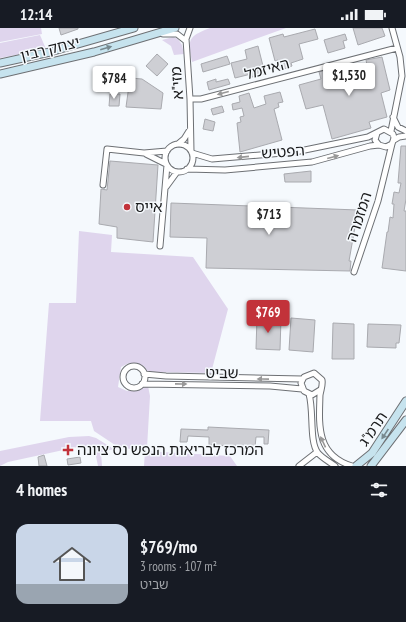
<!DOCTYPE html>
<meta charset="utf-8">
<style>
:root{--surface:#171b24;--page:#20242c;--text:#f1f3f6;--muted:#9ea1a6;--accent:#c2323a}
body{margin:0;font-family:"PT Sans Narrow","Noto Sans Hebrew",sans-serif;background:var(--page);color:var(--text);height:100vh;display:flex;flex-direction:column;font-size:15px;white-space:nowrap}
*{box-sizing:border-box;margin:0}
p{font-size:13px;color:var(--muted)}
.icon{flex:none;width:22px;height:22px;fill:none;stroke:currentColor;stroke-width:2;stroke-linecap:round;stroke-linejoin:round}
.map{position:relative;height:438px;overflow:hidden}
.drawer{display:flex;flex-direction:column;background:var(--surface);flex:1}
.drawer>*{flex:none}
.price{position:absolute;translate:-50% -34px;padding:0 9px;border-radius:4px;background:#fff;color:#222;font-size:13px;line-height:26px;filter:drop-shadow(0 1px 2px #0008)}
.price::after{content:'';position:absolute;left:50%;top:24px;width:12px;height:9px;margin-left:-6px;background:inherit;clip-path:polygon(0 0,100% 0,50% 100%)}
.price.active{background:var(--accent);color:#fff}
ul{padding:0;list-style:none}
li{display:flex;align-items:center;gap:12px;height:100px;padding:0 16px}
li span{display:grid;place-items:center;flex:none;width:112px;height:80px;border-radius:12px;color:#555}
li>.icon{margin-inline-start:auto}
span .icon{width:48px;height:48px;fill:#fffc;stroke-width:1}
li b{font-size:17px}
h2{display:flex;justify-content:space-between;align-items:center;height:48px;padding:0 16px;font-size:17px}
.status{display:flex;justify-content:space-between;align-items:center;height:28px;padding:0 20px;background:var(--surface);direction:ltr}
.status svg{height:11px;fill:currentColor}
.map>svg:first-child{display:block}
</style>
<div class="status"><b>12:14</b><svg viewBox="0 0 49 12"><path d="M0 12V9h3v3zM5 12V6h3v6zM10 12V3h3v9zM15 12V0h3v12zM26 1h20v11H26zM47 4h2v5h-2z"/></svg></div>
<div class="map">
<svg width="406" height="438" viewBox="0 0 406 438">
<rect width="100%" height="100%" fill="#f5f9fd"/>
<path fill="#dfd5ed" d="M0,0H41L42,6L0,14Z
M210,0H286L192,34C187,11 189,8 210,0Z
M40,7L46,21L0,30V15Z
M173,9L178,11L182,17L184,26L174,27L171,18L162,12Z
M79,203L112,207L111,224L193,229L228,281L211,345L148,344L144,338L129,335L121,339L118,359L127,363L148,358L150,368L147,420L121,421L94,403L91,393H40L49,275H76Z
M89,408L96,410L114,421L101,424L102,438H98L94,419L82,418L8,434L0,438V423L69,409Z
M145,423L230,428L237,438H144Z"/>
<path fill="#cecfd4" stroke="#a9aaaf" d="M59,0H78V1L61,7Z
M353,0H382L385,8L358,17Z
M315,1L318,11L299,16L303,31L291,35L292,38L281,42L278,32L275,33L269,10L283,6L284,9Z
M345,6L347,12L343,13L345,20L328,25L324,12Z
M258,18L265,46L252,49L251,46L235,50L231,35L247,31L245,22Z
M157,26L168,36L157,48L146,38Z
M227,28L230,36L203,44L201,36Z
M382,29L390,62L381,65L387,89L369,94L371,100L332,111L323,77L306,81L299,57L321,51L319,44L346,37L349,48L360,45L358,39L367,37L366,32Z
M113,39L123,40L121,56L111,55Z
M130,50L142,51L163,65L161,81L126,79Z
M216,51V54L228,51L230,56L209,62L207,54Z
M280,64L283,74L278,75L279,79L274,81L282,112L240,124L237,95L241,94L240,89L244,88L242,80L233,82L232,76L240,74L239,68L249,65L254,80L266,76L264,68Z
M110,66H120L119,78H109Z
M222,78L224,84L213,87L211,81Z
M205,91L215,94L213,103L203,101Z
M401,118H406V171L404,183H406V243L382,240L387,204H388L390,189L393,190L394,176H392L394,164L399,165L401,155H398Z
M110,133L158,137L153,214L117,210V199L99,196L101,161L107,162Z
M311,143V154H285L284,146Z
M171,175L358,182L349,233H351L350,243L206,240L207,210L170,209Z
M257,289L281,290L280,322L256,321Z
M291,290L315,292L313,324L289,322Z
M333,295L354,296V331H332Z
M368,296L401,297L399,315H396V320L367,319Z
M208,399L269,402L268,416H264V409H256L255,419L209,417V409L188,408L187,414H180L181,401L208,402Z
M44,427L47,438H39L38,429Z
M80,429L81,435L68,437L67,431Z"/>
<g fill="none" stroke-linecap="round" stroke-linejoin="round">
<g stroke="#6d7074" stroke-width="7">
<path id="street" d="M190,0L186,11L190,71L191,123
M163,6H177L186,13
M190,71H201L397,20
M393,89L398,99L406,103
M391,103L402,48L400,29L392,0
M394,112L399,109L406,108
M178,116L184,111L189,103
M165 130a14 14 0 1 1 28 0a14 14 0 1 1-28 0Z
M192,125L212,131L295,124L368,109L384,101L393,106L394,110L392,116L386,119L379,117L375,112L377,105
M146,126L166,136
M187,141L225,142L312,134L370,118L379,117
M103,157L107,121L144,125L167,123
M166,159L177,144
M160,218L167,137
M354,244L378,173L392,116
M123 349a11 11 0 1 1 22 0a11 11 0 1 1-22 0Z
M144,346L166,348L302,351
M142,356L270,358L302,361
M320,362L312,367L304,363L301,355L304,349L314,345L322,352C323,357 321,361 320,367C319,397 316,427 352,438
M309,366C314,383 309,414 318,425C322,430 330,434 335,438
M299,438L317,424"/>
</g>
<g stroke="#6d7074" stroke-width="9">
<path id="secondary" d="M0,35L50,24L134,0
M0,46L94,24L175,0
M356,438L372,425L406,373
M371,438L406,392"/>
</g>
<use href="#street" stroke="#fff" stroke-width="5"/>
<use href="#secondary" stroke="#c6e3ee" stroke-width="7"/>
</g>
<defs><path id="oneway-solid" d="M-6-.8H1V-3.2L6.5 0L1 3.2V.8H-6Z"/></defs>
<g fill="#78898f">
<use href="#oneway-solid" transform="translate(106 20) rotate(-16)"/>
<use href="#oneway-solid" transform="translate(385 406) rotate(124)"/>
</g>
<g fill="#989898">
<use href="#oneway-solid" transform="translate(223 65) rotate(165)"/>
<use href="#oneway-solid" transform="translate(243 129) rotate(174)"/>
<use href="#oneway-solid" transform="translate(333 129) rotate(-15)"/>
<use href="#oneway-solid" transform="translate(263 351) rotate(-179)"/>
<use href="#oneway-solid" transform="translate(181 356) rotate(1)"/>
<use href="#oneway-solid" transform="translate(323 414) rotate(-115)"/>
</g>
<g fill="#c2323a" stroke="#f5f9fd" stroke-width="1.5">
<circle cx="127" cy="179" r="4"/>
<path d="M66 416h4v4h4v4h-4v4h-4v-4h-4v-4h4z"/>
</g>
<g text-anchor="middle" stroke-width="3" stroke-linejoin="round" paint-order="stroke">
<g font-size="15" fill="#191a1b" stroke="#f5f9fd">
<text transform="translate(50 21) rotate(-14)" y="5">יצחק רבין</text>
<text transform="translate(267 41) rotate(-15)" y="5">האיזמל</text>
<text transform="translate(177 55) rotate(-94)" y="5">מזי"א</text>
<text transform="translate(283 124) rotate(-5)" y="5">הפטיש</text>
<text transform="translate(359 189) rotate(-72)" y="5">המזמרה</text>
<text transform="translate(222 345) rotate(1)" y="5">שביט</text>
<text transform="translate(373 401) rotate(-55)" y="5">תרמ"ג</text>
</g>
<g font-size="15" fill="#191a1b" stroke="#f5f9fd" text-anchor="start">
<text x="135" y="184">אייס</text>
<text x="77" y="427">המרכז לבריאות הנפש נס ציונה</text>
</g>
</g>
</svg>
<b class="price" style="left:349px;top:69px">$1,530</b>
<b class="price" style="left:114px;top:72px">$784</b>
<b class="price" style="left:269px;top:208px">$713</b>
<b class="price active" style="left:268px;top:306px">$769</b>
</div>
<section class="drawer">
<h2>4 homes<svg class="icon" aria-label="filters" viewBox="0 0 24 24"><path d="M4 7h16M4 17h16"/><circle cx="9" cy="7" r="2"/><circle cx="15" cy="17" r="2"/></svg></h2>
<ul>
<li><span style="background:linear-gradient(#c9d6e8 75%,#9aa5b1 0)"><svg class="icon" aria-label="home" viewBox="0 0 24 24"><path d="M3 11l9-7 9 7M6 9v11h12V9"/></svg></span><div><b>$769/mo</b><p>3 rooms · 107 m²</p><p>שביט</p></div></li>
</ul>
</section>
